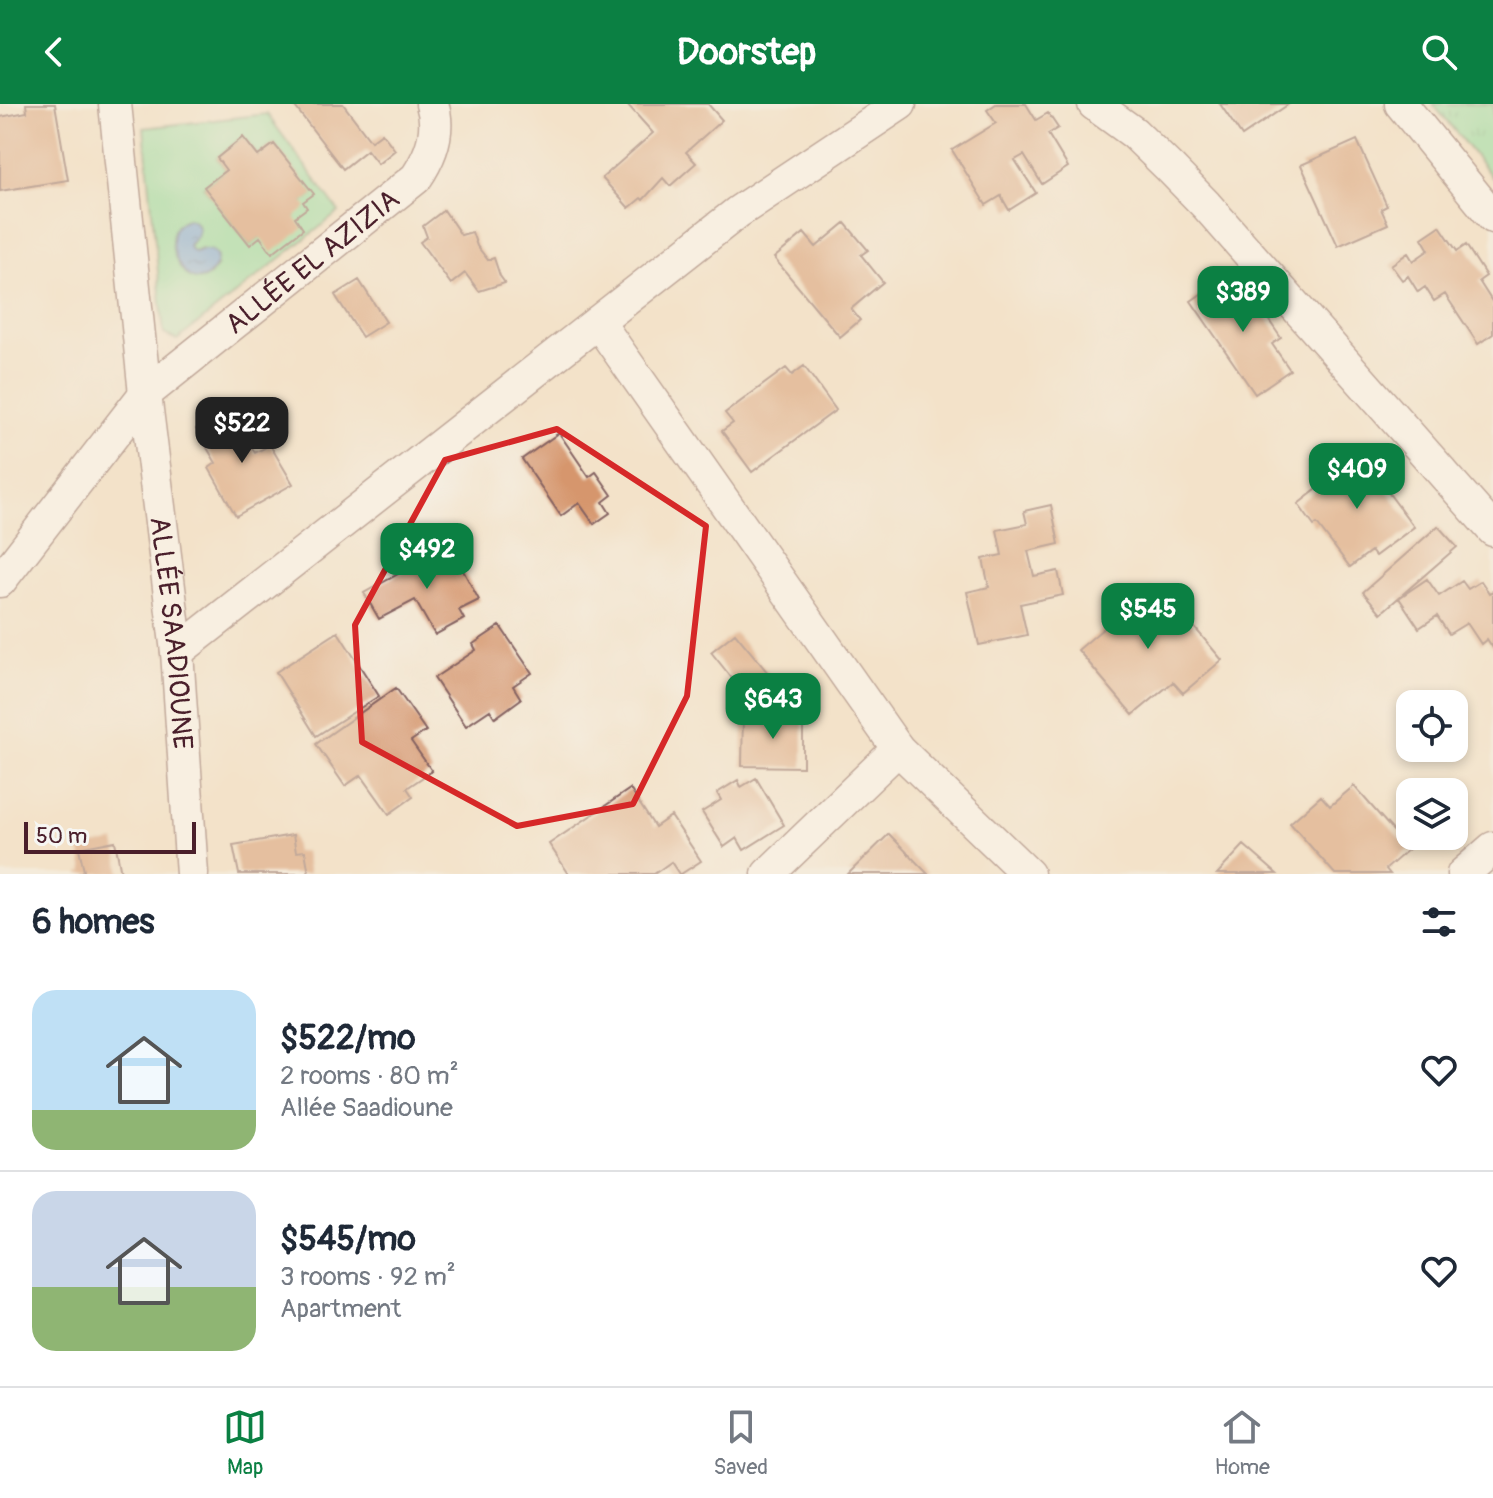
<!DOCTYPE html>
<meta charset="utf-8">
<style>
:root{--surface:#fff;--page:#f2f2f3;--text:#1f2937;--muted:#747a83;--line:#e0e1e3;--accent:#0b8043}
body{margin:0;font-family:Pangolin,sans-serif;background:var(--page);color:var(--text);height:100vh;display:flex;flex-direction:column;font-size:30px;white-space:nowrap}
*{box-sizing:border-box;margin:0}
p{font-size:26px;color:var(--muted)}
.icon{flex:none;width:44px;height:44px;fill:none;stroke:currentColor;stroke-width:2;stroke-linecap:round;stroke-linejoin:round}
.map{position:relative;height:770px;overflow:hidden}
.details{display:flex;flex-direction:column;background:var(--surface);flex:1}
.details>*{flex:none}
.controls{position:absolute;left:1396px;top:586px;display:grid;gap:16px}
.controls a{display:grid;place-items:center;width:72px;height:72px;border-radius:16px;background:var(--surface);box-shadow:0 4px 12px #0003;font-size:40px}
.scale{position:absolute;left:24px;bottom:20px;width:172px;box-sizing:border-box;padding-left:8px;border:4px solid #4a1f2b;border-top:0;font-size:22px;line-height:28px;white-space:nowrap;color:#4a1f2b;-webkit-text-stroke:6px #f6f6f2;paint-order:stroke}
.price{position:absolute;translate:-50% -68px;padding:0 18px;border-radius:16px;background:var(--accent);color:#fff;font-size:26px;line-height:52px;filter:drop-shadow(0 2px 4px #0008)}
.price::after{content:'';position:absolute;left:50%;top:48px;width:24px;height:18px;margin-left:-12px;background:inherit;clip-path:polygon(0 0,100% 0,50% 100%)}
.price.selected{background:#222;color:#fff}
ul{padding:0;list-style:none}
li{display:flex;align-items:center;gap:24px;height:200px;padding:0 32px}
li+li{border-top:2px solid var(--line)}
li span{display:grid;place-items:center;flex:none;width:224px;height:160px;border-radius:24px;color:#555}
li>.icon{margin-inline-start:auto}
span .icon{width:96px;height:96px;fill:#fffc;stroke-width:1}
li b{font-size:34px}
h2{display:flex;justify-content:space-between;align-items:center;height:96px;padding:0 32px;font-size:34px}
header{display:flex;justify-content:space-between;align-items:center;height:104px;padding:0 32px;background:var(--accent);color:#fff;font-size:36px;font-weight:700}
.tab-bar{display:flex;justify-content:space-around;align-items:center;height:112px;border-top:2px solid var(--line);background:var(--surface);font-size:22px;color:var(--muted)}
.tab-bar a{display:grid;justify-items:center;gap:4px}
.tab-bar .selected{color:var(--accent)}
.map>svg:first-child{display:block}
</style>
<header><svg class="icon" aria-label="back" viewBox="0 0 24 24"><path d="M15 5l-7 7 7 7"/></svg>Doorstep<svg class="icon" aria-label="search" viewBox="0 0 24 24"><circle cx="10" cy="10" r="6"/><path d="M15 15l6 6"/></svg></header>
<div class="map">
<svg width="1493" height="770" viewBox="0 0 1493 770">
<defs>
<pattern id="grass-tufts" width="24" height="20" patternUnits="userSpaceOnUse" patternTransform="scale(2)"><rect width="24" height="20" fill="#8be0a2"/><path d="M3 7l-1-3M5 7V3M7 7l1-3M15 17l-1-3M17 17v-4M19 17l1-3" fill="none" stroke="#79c08c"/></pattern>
<pattern id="water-ripples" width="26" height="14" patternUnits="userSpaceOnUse" patternTransform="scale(2)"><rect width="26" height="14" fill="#71a8df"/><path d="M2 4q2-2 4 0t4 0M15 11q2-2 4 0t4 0" fill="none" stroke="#5f88b5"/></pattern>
</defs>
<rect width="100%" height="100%" fill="#f6f6f2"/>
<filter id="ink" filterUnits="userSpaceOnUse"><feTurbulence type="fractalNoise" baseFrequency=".0125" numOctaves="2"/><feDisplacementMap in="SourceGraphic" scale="16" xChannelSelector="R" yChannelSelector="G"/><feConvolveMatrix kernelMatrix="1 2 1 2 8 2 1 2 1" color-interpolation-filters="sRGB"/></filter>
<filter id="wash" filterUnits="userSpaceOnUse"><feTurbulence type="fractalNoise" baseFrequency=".006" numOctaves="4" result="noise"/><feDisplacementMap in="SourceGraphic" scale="32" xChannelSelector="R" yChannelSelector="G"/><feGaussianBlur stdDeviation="1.8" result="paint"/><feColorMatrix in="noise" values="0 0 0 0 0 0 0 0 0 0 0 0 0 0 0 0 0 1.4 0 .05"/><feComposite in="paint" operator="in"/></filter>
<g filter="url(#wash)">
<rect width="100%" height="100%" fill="#f3e2c9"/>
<path fill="url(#grass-tufts)" stroke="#6a8066" stroke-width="2" d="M1433,0H1493V74L1487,67Z"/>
<path fill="#8be0a2" stroke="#6a8066" stroke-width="2" fill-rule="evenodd" d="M267,10L339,108L177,236L164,230L144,24ZM243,33L258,52L274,40L313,90L303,98L295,113L260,133L250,141L204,83L226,66L217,54ZM186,116H191L197,120V132L189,141L190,145L194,148L202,145L217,161L210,171L195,174L189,172Z"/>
<path fill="url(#water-ripples)" stroke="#5e6485" stroke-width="2" d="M188,115L195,118L199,125L197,132L189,141L190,145L194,148C240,133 206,201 181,164C171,149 165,121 188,115Z"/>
<g id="blocks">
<path fill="#d6966d" d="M26,0H55L68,76L0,87V13L27,8Z
M293,0H343L371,37L382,29L395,46L378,60L367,46L343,65Z
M627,0H708L722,16L686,48L696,59L670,82L663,74L643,96L641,94L629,104L602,74L653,29Z
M996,0H1026L1036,16L1048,9L1058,24L1048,30L1068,63L1042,80L1024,51L1015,56L1036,89L1009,106L1001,92L986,101L952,46L996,19L987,6Z
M1220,0H1289L1242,32Z
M243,33L258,52L274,40L314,90L303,98L307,104L295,113L303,125L272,149L260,133L250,141L204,83L226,66L217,54Z
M1357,36L1387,102L1381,105L1388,120L1338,142L1301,61Z
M444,106L461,131L472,128L477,142L488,156L494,154L500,172L505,179L479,187L465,169L451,180L420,138L427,133L423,122Z
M845,119L868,146L861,151L883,178L851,205L860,216L840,233L774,154L804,129L816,143Z
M1440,122L1457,147L1466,141L1486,172L1479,177L1493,199V230L1478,240L1445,190L1434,197L1425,183L1418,188L1408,172L1402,176L1391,161L1408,149L1413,157L1429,146L1422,134Z
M359,176L386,218L362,233L335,191Z
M1220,177L1230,191L1244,180L1281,234L1272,240L1290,266L1255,290L1191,197Z
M804,262L836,306L752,368L722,327L733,319L725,309L786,264L792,271Z
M230,306L255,349L270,341L293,380L236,412L209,364L216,359L196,325Z
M559,329L589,373L596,368L612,391L603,398L610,409L594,420L579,399L561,412L522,355Z
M1376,345L1388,362L1376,372L1414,423L1375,452L1371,447L1350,463L1317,420L1314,422L1298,400L1344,364L1347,367Z
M1051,401L1059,440L1028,447L1034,472L1058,467L1063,491L1020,500L1027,531L979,541L967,488L989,483L983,455L1002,451L997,426L1027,420L1024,407Z
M1438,422L1457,443L1381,509L1363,488Z
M452,446L479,496L459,506L464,515L435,531L415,496L379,515L364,489L438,448L440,452Z
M1427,475L1439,492L1462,477L1468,485L1481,477L1489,489L1493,487V544L1487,535L1481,540L1467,519L1449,530L1437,512L1419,524L1399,494Z
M1151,483L1179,516L1184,511L1222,556L1183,589L1173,578L1133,611L1078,546L1111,518L1105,511L1135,487L1140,492Z
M500,522L532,569L513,582L521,595L495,614L490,606L466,622L434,574L476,546L473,540Z
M338,528L379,592L316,632L276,568Z
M735,529L778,581L762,594L768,600L759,608L711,548Z
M396,584L426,627L411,637L432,667L407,684L413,693L389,710L361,671L345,682L316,640Z
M743,610L803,611V663L742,662Z
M756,674L784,721L744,746L737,734L724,743L702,708L721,696L717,689L738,676L741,683Z
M1354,682L1409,745L1386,765L1390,770H1335L1290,719L1321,692L1330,702Z
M630,685L655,723L671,712L701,757L681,770H679L671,758L654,770H569L549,740Z
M889,730L928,770H848Z
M293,731L296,748L305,747L309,770H239L233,741Z
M115,737L121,769L78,770L84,767L79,744Z
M1244,741L1277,770H1217Z"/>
</g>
</g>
<g filter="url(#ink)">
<use href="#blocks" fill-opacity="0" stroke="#856362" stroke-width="2"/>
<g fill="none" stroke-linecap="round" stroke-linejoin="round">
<g stroke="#856362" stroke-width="35">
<g id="minor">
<path id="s1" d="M115,0L145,290L177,548L192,770"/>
<path d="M1094,0L1134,29L1170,64L1206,101L1493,426"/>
<path d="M1401,0L1493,113"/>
<path d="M598,218L898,645L1028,770"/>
<path id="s2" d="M0,477L145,290L416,74C431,52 441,27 432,0"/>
<path d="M177,548L738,108L900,0"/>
<path d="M768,770L898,645"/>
<path d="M1463,770L1493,744"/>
</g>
</g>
<use href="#minor" stroke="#fff" stroke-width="32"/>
</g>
</g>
<path d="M0 0H1493V770H0ZM557,325L706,422L687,592L633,700L517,722L362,638L355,521L445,356Z" fill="#f3e2c9" fill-opacity=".55" fill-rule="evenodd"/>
<path fill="none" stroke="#d62828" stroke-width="6" stroke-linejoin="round" d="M557,325L706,422L687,592L633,700L517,722L362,638L355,521L445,356Z"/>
<g text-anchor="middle" stroke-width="6" stroke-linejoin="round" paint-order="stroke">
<g font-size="28" fill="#4a1f2b" stroke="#f6f6f2">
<text dy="10" stroke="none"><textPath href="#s2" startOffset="450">ALLÉE EL AZIZIA</textPath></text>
<text dy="10" stroke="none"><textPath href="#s1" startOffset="532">ALLÉE SAADIOUNE</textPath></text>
</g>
</g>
</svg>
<div class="controls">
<a><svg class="icon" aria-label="locate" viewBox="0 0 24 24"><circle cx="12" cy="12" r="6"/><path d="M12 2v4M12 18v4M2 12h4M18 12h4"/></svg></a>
<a><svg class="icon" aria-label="layers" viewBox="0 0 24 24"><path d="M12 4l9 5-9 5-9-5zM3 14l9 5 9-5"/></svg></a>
</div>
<div class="scale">50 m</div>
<b class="price" style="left:1243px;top:230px">$389</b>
<b class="price selected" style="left:242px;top:361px">$522</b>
<b class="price" style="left:1357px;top:407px">$409</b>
<b class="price" style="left:427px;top:487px">$492</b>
<b class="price" style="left:1148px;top:547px">$545</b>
<b class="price" style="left:773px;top:637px">$643</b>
</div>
<section class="details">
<h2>6 homes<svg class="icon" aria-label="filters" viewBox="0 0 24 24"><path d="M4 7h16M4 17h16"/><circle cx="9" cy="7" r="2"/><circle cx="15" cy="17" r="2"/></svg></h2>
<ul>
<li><span style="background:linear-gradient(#bfe0f5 75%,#8fb573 0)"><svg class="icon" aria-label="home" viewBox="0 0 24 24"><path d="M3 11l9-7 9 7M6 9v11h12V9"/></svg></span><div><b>$522/mo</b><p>2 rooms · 80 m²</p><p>Allée Saadioune</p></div><svg class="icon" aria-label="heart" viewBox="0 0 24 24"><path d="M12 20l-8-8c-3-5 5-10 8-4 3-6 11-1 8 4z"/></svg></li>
<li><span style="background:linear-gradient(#c9d6e8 60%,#8fb573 0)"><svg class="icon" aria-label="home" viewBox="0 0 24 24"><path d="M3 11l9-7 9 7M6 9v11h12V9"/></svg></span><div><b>$545/mo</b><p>3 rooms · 92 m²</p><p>Apartment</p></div><svg class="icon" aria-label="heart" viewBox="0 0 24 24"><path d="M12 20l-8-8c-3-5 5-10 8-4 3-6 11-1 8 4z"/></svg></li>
</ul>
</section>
<nav class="tab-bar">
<a class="selected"><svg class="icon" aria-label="map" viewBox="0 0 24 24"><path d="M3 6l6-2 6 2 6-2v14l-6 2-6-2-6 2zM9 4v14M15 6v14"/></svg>Map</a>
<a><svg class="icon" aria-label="saved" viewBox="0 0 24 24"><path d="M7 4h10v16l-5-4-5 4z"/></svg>Saved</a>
<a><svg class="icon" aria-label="home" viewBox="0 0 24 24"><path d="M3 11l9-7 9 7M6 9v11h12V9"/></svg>Home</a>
</nav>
